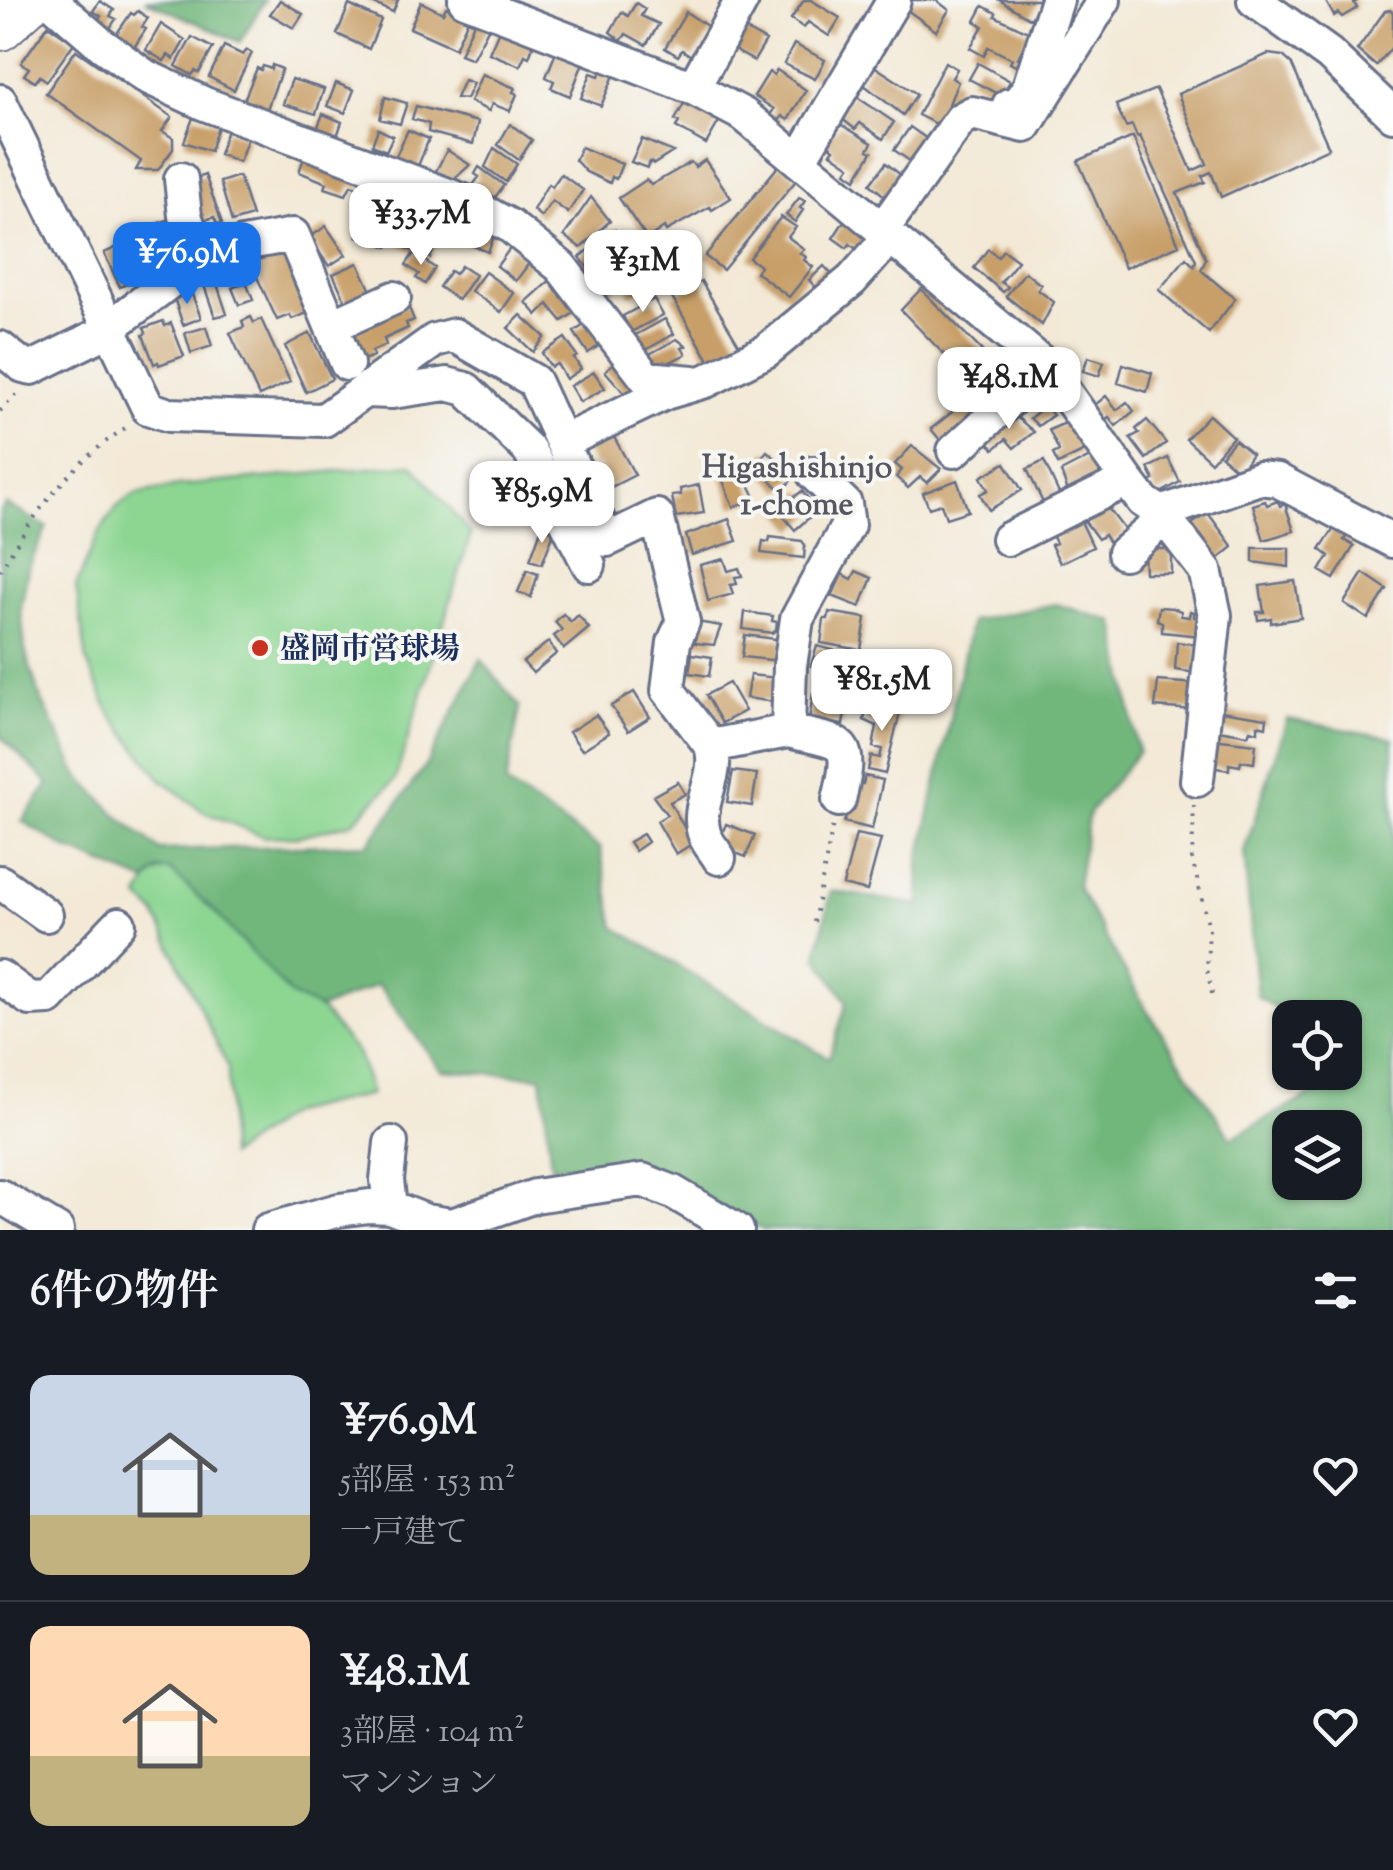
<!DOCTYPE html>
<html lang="ja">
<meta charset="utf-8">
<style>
:root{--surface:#171b24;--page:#20242c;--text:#f1f3f6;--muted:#9ea1a6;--line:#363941;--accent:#1a73e8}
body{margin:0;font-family:"Sorts Mill Goudy","Noto Serif JP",serif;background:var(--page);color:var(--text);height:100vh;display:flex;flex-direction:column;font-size:38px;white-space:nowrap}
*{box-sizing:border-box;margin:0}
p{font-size:32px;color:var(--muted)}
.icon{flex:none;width:55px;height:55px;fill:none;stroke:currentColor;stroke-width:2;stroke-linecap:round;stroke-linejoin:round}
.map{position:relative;height:1230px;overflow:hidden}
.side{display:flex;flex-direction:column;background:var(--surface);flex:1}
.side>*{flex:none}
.controls{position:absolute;left:1272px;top:1000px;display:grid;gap:20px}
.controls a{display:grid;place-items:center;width:90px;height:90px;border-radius:20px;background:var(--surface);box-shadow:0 2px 8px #0004;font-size:50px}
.price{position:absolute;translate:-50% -85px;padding:0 22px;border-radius:20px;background:#fff;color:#222;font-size:32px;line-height:65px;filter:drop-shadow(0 2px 5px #0008)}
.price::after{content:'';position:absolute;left:50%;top:60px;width:30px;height:22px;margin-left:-15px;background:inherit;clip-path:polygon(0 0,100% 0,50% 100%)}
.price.current{background:var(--accent);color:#fff}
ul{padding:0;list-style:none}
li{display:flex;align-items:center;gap:30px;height:250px;padding:0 30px}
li+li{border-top:2px solid var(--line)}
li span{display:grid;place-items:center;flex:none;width:280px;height:200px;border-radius:20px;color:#555}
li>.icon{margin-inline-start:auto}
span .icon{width:120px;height:120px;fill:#fffc;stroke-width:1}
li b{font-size:42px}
h2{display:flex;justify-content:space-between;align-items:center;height:120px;padding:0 30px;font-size:42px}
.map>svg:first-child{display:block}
</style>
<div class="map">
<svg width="1393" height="1230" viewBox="0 0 1393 1230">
<rect width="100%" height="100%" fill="#f6f6f2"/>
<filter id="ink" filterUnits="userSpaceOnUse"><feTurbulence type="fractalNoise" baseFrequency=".01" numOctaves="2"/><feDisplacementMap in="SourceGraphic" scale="20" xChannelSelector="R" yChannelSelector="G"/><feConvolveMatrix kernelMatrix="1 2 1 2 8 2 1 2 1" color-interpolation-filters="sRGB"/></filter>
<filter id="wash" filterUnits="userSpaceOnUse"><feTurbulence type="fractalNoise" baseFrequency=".0048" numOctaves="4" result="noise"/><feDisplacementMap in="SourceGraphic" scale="40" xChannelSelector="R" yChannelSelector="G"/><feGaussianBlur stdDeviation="2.25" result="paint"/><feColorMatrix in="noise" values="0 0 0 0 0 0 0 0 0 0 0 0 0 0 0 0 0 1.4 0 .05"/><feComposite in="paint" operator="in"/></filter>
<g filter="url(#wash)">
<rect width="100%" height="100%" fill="#f3e9d6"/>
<path fill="#8cd692" stroke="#548278" stroke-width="2.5" d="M412,464L471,534L395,780L352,823L300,836L264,837L202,811L160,778L110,713L87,662L83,635L76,586L99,532L117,507L135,494L178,486Z
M170,869L214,911L292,996L320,1009L358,1054L371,1094L290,1113L229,1156L228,1067L155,913L139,898C146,883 151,871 170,869Z"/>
<path fill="#71b77c" stroke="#46736d" stroke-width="2.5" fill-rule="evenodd" d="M145,0H265L240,42Z
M6,504L47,527L28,569L21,608L25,650L38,692L78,775L117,815L160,850L368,844L426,765L481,659L520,707L506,784L600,848L615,927L829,1058L847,1002L817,956L831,891L920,905L919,863L971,621L1056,604L1115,622L1138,752L1089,813L1077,886L1145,1007L1231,1138L1325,1087L1324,1073L1345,1072V1018H1290L1257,996L1244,852L1287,719L1393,738V1230H763L646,1167H551L542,1077L441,1070L378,985L320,1009L292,996L214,911L170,870H158L146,882L67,849L22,821L49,784L0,736V511ZM1290,1128H1345V1182H1290Z"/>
<g id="blocks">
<path fill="#c89f67" d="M280,0L303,14L294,28L270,14Z
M365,0H398L393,12Z
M804,0H811L840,18L829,36L808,22L804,28L791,19Z
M908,0H936L949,10L936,31L903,7Z
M999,0H1040L1031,19Z
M1325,0H1359L1354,3L1357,8L1342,17L1338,13L1334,16Z
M100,1L114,10L110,16L116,19L108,31L96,23L101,16L93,11Z
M421,2L443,13L446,7L469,17L455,48L410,28Z
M636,3L645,9L641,16L659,24L646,45L626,34L621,41L610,32L622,12L628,16Z
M349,5L381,20L369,49L337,34Z
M983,6L996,13L995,16L1030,33L1018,58L1024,61L1021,69L1010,63L1012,59L988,47L984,56L970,48L983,26L975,21Z
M1390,10L1393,12V46L1376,66L1357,50L1385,11Z
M138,11L148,18L142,27L146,29L131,52L115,36L131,13L134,15Z
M686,12L713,30L693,57L682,50L678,56L665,48Z
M476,18L490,25L472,59L460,54Z
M161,24L185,40L174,59L168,55L164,61L146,50Z
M48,25L74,43L47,81L40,76L35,82L24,75L29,68L21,63Z
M739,26L766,41L754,61L727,46Z
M500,28L534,43L529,57L525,55L520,66L489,53Z
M192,37L213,48L199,73L195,71L192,75L176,66Z
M794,44L825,60L815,79L784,64Z
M224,46L243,55L247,50L252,53L234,90L209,77Z
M76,50L172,117L162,131L173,138V149L158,170H136L141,161L46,93Z
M556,52L583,63L570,96L551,88L554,81L546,77Z
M1268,54L1283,56L1291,63L1329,148L1221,197L1211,172L1202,176L1205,182L1177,193L1206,259L1201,270L1235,299L1209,333L1159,290L1186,258L1194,266L1196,261L1140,136L1137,137L1132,125L1126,127L1116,105L1156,89L1192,171L1207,164L1178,94Z
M945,62L957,69L952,78L958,82L940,126L918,115Z
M978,63L1010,81L1002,96L969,79Z
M871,64L917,94L903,115L859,81Z
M272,65L282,69L267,109L244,100L257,68L261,70L263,66L271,69Z
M603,68L615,73L601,106L581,98L591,73L599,76Z
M777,70L806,90L788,120L782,116L779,121L770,115L774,109L754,96L769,72L774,75Z
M482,74L515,88L513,92L517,94L510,111L492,104L489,111L470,102Z
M292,79L324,89L316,114L283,104Z
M464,80L473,83L466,99L456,98Z
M336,83L354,90L345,113L327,106Z
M851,93L894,122L883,139L860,123L855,129L837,115Z
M385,97L407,103L400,124L380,119Z
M687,98L722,116L706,144L676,127L679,122L675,120Z
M416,106L478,122L473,144L428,132L429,124L412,119Z
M323,114L342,122L335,142L315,134Z
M194,115L219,124L210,151L184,142Z
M510,124L532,140L519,160L498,145Z
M840,124L872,143L868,150L872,152L856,179L846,172L850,166L831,153L834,149L825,143L830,129L835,132Z
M910,127L930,141L914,164L894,150Z
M378,129L393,136L386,151L372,145Z
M227,130L248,138L239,162L219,154Z
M408,130L429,139L416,171L395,158Z
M1133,137L1179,245L1125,268L1078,161Z
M642,139L673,152L654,164L650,162L647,168L631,162Z
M581,147L622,164L616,179L612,177L610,183L586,172L575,160Z
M494,148L517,164L506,182L485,167Z
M447,150L470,165L450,183L435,173Z
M306,152L364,172L359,188L351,185L346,195L325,188L327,183L299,172Z
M705,160L731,198L712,210L710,207L666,231L664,227L647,239L619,198L646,180L651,185L691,162L695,167Z
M886,163L903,177L887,198L870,184Z
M780,164L798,178L723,270L705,256Z
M479,167L504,185L491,203L471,188L479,177L475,174Z
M561,174L583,190L568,213L552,201L541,217L533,210L548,184L552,187Z
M205,175L222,223L217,224L214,217L199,222L192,180Z
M239,176L252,216L232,222L220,182Z
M387,181L411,191L400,218L362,203L367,188L382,194Z
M591,197L610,221L581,248L564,236Z
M420,198L439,207L430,228L411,219Z
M799,198L805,201L800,208L803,210L795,222L786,215Z
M366,212L397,224L388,247L357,236Z
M781,217L796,227L788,237L804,249L800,253L806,257L804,260L813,267L789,297L756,272L760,266L749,258Z
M846,218L872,237L860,252L850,244L847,248L833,238Z
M170,219L188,249L161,262L145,228Z
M472,221L496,231L488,252L464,242Z
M408,225L438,238L430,258L400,245Z
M326,226L346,255L329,266L309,238Z
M615,230L627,246L605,263L602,259L588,268L580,257Z
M122,245L138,279L120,287L104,253Z
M511,247L530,262L516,281L497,266Z
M988,249L998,257L1003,250L1018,261L1001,282L1008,287L1003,292L974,268Z
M277,251L279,255L290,251L313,311L292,319L290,315L277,320L250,262Z
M414,253L435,268L425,284L416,278L419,274L406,265Z
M626,260L637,276L601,297L594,289L604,282L601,277Z
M358,263L372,293L347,304L333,274Z
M461,266L475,275L458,300L439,287L450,271L455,274Z
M824,266L837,280L822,294L809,280Z
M216,268L219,276L215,278L227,314L215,317L200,274Z
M485,272L514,293L501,312L471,291Z
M1025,272L1041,285L1038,290L1054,302L1042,325L1006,296Z
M555,276L583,307L562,321L548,304L537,315L526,302Z
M642,281L651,294L647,299L641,290L631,296L627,289Z
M701,281L741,348L734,353L732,348L710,362L672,297Z
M246,282L253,300L239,305L232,288Z
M189,286L201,318L183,325L174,298Z
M921,289L988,357L968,379L901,310Z
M654,299L663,315L631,332L623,316Z
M407,303L414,320L406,323L408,328L384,339L386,345L372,351L373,356L359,362L351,344L357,341L353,332Z
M521,315L545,337L533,352L508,328Z
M251,317L254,323L261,319L290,382L259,396L230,333L244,327L242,321Z
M665,319L674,334L642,352L634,336Z
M163,321L165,326L171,323L184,356L159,365L158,362L154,364L143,335L146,333L144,328Z
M588,322L603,343L588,353L574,332Z
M206,327L212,346L191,353L185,333Z
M310,333L332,379L306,392L285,346Z
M565,338L577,356L574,358L581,369L566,379L557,364L551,367L542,353Z
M677,339L686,346L682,348L686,354L656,369L644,357Z
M1016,353L1024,362L1019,366L1028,375L1001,395L987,380Z
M1088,357L1104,362L1099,376L1083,371Z
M616,360L641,384L627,396L605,371Z
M1123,364L1152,373L1147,392L1118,383Z
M594,372L605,388L580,402L570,386Z
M977,392L990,408L945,446L931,429Z
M1106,396L1117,410L1127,402L1134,411L1116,426L1109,417L1100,423L1090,409Z
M1045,406L1053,415L1038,426L1030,418Z
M1012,413L1034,432L1014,448L1006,439L994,449L983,436Z
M1209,415L1233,437L1211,462L1186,439Z
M1072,420L1085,451L1058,464L1053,454L1059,451L1049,430Z
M1147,420L1166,443L1146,459L1130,438L1139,433L1136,429Z
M610,430L635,475L611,487L598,464L594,466L585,449Z
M1235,440L1252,454L1239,472L1221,456Z
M912,446L941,469L927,483L920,477L908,488L896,477L902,470L895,464Z
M767,451L796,475L782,491L754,466Z
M1092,456L1105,481L1071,500L1061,472Z
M1168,458L1180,482L1157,495L1150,482L1154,480L1148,468Z
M1044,461L1061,498L1044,505L1027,469Z
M1005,463L1022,490L989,510L980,494L988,490L981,477Z
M742,470L756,499L733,507L722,478Z
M957,480L968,511L946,518L941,504L929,508L923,493Z
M699,485L704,513L676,517L672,496L681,495L680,489Z
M802,491L818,510L795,530L778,510Z
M1265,501L1267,505L1278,501L1280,506L1285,504L1294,531L1264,540L1253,505Z
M1108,508L1124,529L1123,535L1110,544L1104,535L1098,539L1083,519Z
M1208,513L1233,547L1212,564L1203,551L1209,546L1192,524Z
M1079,517L1093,547L1060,563L1051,545L1056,543L1051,533Z
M729,519L737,541L692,555L686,535Z
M542,527L554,532L542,564L530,560Z
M1335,527L1347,535L1344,540L1354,546L1334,579L1320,571L1329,556L1320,549Z
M770,537L802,541L805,545L804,558L761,553L763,541L769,542Z
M1253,548H1289V567L1253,562Z
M1144,549H1171V573H1145Z
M724,559L728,571L739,568L742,576L735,577L737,584L730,585L733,594L708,601L700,565Z
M527,570L538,574L531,597L518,592Z
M856,571L872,578L860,607L832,596L842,574L852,579Z
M1363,573L1387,589L1368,619L1344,603Z
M1295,581L1301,618L1271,623V618L1258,620L1257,612H1264L1260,586Z
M1159,607L1173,608L1181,611V616L1189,617L1190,611L1194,612V617L1203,619L1201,636L1162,632V622L1157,620Z
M745,612L773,616L772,621L777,622L776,630L772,633L743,629Z
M829,612L866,618L861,650L821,643L824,619H828Z
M563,614L571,622L578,615L589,628L564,649L554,636L562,630L555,622Z
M697,622L721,626L714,645L695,643Z
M745,635L783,640L781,661L742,657Z
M548,642L557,653L533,673L523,662Z
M1177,642L1199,645L1197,673L1175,670Z
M817,646L859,657L850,693L838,689L840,680L831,677L832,672L811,666Z
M692,654L712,657L709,676L689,673Z
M750,675L778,678L775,702L746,698Z
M1158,681L1196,684L1193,710L1155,707Z
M729,683L745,711L722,723L706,695Z
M634,692L650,717L628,731L611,706Z
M813,693L834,696L832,705L846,707L843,725L809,720Z
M871,704L900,712L885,774L868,770L871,756L880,758L882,749L873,747L877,726L864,720L867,706Z
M1221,711L1267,718L1266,727L1258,725V732L1250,730L1248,735L1218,730Z
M596,715L609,733L582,750L569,732Z
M1212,739L1256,744L1254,763L1241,761L1240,766L1229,764V770L1209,767Z
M733,771L757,774L752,806L727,802Z
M865,776L883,780L872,829L844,822L858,783L863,784Z
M678,782L685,794L670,802L693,843L676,854L657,821L667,815L653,796Z
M726,824L755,835L746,857L717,846Z
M643,834L648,842L635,851L629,842Z
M856,834L881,839L867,891L843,885Z"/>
</g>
</g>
<g filter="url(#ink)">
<use href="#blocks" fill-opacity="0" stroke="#677088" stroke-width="2.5"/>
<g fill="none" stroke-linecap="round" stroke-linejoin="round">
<g stroke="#677088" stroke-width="38">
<path id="minor" d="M50,0L102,45L145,76L205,104L464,201L510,226L561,267L646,378L693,382
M465,0L693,88L744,115L1047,367L1127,480L1143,501L1161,513L1259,478L1277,480L1393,541
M1254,0L1329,54L1393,115
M693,88L742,0
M0,101L148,408L169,415L324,420L435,340L454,335L534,381L607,540L657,516L683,622L674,642L668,690L711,746L788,731
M1009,105L1016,106L1029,87L1057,0
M799,161L894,0
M181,179L185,216L201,258
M882,230L961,119L972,113L1025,126L1104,0
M332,326L394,298
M0,348L23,366L32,368L101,334L201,258L243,244L293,235L347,364
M364,391L392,392L447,384L466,389L529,450L589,565
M563,442L665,393L706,381L766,351L852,280L890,237
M954,451L1047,367
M813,473L845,504L848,525L797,619L790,666L788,731C845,744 854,738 839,800
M1161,513L1205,570L1215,615L1197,780
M1008,539L1127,480
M1124,553L1165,518
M711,746C721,777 693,805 705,836C708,844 715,851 719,858
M0,882L46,915
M0,977L30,999L49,998L119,924
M0,1196L57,1230
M390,1207L387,1180L391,1143
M268,1230L339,1210L369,1206L390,1207L426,1221L452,1225L535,1196L642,1180L673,1192L737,1230"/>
</g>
<g stroke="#677088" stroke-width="52">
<path id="highway" d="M0,26L29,0"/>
</g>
<path stroke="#677088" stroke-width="4" stroke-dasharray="2.5 8" stroke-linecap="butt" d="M0,411L17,394
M0,571C33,514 73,460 130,425
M1194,805L1192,859L1209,928L1207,968L1213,999
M814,922L833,824"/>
<use href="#minor" stroke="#fff" stroke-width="32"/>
<use href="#highway" stroke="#fff" stroke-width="48"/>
</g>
</g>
<circle fill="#c8321e" stroke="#f6f6f2" stroke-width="4" cx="260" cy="648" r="10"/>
<g text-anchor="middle" stroke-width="8" stroke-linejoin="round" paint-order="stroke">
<g font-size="30" font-weight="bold" fill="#1b2f5e" stroke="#f6f6f2" text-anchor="start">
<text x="280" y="658">盛岡市営球場</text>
</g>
<g font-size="32" font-weight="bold" fill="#585661" stroke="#f6f6f2">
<text x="797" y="477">Higashishinjo<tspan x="797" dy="37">1-chome</tspan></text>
</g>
</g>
</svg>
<div class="controls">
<a><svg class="icon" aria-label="locate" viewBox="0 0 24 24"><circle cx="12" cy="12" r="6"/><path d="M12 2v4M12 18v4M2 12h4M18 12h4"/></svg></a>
<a><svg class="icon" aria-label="layers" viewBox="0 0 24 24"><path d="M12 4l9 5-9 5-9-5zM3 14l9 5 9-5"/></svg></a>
</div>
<b class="price" style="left:421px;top:268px">¥33.7M</b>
<b class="price current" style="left:187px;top:307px">¥76.9M</b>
<b class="price" style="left:643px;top:315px">¥31M</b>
<b class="price" style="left:1009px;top:432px">¥48.1M</b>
<b class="price" style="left:542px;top:546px">¥85.9M</b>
<b class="price" style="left:882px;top:734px">¥81.5M</b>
</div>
<section class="side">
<h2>6件の物件<svg class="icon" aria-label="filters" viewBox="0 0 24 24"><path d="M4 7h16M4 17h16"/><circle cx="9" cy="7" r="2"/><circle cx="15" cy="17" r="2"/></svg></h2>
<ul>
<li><span style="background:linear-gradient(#c9d6e8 70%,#c2b280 0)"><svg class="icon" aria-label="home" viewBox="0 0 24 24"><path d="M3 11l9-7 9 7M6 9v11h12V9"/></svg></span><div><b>¥76.9M</b><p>5部屋 · 153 m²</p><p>一戸建て</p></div><svg class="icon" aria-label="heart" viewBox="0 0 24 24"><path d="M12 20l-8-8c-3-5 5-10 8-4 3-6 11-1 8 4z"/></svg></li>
<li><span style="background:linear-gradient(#ffd9b3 65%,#c2b280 0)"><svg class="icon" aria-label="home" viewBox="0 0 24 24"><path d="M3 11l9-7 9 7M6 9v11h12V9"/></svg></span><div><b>¥48.1M</b><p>3部屋 · 104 m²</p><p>マンション</p></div><svg class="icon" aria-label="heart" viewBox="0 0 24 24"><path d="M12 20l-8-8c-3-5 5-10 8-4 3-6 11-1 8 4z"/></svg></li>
</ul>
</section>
